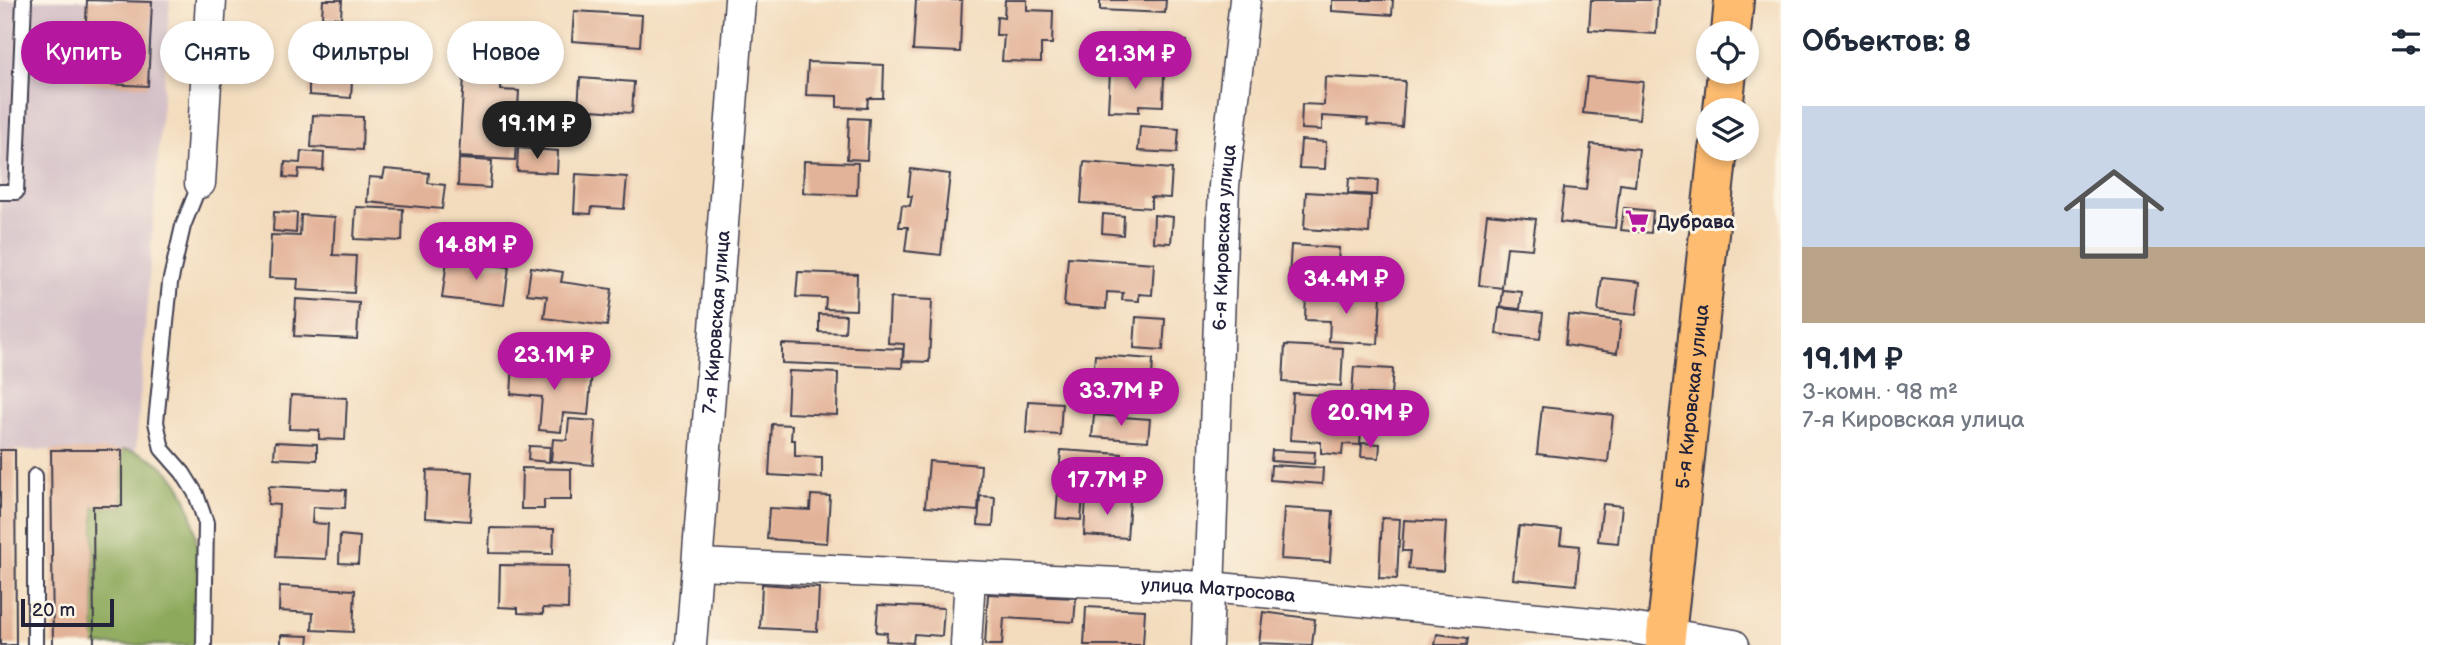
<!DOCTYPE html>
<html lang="ru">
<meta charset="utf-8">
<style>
:root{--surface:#fff;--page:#f2f2f3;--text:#1f2937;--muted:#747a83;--accent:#b5179e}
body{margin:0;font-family:"Balsamiq Sans",sans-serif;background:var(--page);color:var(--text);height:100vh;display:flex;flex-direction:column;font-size:26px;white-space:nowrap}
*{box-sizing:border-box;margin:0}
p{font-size:23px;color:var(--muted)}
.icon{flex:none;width:38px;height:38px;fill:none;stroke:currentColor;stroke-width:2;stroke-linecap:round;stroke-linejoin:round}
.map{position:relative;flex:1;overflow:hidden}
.sheet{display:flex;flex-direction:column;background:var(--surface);width:665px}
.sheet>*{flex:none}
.top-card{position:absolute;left:21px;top:21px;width:665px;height:63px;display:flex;gap:14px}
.fabs{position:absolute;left:1696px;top:21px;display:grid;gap:14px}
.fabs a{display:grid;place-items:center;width:63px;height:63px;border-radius:50%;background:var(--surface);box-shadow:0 4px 10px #0003;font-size:35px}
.scale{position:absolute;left:21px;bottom:18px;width:93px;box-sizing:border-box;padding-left:7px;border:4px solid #22223b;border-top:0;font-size:19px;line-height:24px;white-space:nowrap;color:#22223b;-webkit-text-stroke:5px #fcf5e5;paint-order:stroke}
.price{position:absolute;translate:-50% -60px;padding:0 16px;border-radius:24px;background:var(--accent);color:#fff;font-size:23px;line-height:46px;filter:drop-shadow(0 2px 4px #0008)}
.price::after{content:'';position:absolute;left:50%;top:42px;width:21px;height:16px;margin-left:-10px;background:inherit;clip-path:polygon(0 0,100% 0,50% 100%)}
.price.on{background:#222;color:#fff}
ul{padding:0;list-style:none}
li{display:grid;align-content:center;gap:14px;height:371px;padding:0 21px}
li span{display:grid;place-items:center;height:217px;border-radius:0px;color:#555}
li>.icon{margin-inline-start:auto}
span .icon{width:126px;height:126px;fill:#fffc;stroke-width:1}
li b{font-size:30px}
h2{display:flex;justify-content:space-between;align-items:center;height:84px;padding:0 21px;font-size:30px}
.tag{padding:0 24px;border-radius:32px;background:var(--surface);box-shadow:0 4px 10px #0003;font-size:24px;line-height:63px}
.tag.on{background:var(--accent);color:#fff}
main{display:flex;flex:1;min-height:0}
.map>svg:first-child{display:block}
</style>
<main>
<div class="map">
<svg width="1781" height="645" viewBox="0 0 1781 645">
<rect width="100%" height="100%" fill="#fcf5e5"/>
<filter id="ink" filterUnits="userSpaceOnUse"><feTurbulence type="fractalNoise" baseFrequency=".0143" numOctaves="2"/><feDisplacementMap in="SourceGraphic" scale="14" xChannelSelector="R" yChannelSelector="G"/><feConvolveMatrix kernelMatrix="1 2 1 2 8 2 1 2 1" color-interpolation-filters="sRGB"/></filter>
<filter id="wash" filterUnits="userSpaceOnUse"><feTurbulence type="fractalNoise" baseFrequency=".00686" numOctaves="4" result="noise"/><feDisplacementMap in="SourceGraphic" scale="28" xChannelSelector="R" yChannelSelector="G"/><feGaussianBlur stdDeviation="1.57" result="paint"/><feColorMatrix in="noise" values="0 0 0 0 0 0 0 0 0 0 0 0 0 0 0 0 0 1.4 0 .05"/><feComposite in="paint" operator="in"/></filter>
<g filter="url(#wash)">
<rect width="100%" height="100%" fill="#f3dcbd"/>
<path fill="#d2bdc6" d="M0,0H170L136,450H0Z"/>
<path fill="#8da95c" stroke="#58664c" stroke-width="2" d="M122,450C135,450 141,453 152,459C211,492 197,588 197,645H94L93,506H122Z"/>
<g id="blocks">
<path fill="#e3b399" d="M87,0L152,2L148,86L83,83Z
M323,0H342L341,18L322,17Z
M916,0H962L960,52L913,50Z
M1005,0H1027V10L1053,11L1052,44H1041V62L1002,61L1004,35H996L997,17L1004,18Z
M1100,0H1166L1165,13L1100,10Z
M1332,0H1393L1392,15L1332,11Z
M1591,0H1658L1656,34L1589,30Z
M574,11L642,15L640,46L572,41Z
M320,24L373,27L371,63L318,61Z
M1134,38L1186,41L1185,54L1133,52Z
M465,60L502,62L501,90L519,91L515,160L459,157Z
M808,62L884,65L883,98H868L867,108L837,107V96L806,95Z
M1110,72L1164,74L1163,106L1139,105V112L1108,111Z
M309,77L352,80L351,98L309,95Z
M1325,77L1405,81L1402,127L1367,125L1368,119L1322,116V130L1301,129L1302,104L1324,105Z
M1587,77L1643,82L1639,119L1583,113Z
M580,78L634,82L632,113L578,109Z
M313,115L363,117L362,150L311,147Z
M849,118L869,119L867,160L847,159Z
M1140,126L1179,129L1177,153L1138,151Z
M1301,140L1326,142L1325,169L1299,168Z
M1591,144L1639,149L1635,186L1620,184L1615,228L1560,222L1564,188L1586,190Z
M518,148L558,151L557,173L517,171Z
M301,151L324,153L323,170L299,169L298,178L284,177L285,162L300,163Z
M459,159L492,161L490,188L458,186Z
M804,161L858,163L857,195L803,193Z
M1084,162L1172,169L1170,198L1151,197V208L1081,203Z
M385,169L429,173L428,183L445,185L442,209L367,202L369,177L383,178Z
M911,169L950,174L941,255L905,251L908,227H899L902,205L910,206L912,196H908Z
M576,174L627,177L624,209L592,207L591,214L574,213Z
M1349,178L1378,180L1377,195L1348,193Z
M1306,192L1371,196L1369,233L1304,229Z
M356,207L403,209L402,241L354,239Z
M1624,208L1653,211L1651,233L1621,230Z
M274,212L297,213L296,233L273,231Z
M1103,214L1124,216L1123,235L1102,233Z
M1487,214L1536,219L1532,249L1507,247L1502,288L1479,285Z
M301,215L335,217L333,255L356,256L354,293L297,290L298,279L269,278L271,235L300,236Z
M1154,215L1173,217L1171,243L1153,242Z
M1291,245L1339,248L1337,282L1289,279Z
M1068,257L1154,263L1152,295L1139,294V301L1122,300L1123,293L1107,292L1106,309L1064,306Z
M447,260L509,267L504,305L442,298Z
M531,267L563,272L561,282L612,289L607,326L544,318L547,296L527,294Z
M798,272L857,274L856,310L825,309L826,298L796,297Z
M1602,278L1640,282L1636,315L1598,311Z
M1503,290L1522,292L1520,309L1501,307Z
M1306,292L1381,296L1378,344L1329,341L1330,321L1305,320Z
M890,298L932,300L929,362L903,361L904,344L888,343Z
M296,299L359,303L357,339L294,336Z
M1499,308L1543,313L1540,339L1496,334Z
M819,314L846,315L845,333L819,332Z
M1568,315L1621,321L1617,353L1565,345Z
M1136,317L1165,319L1163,350L1134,348Z
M782,344L903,349L902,368L782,363Z
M1285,345L1343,348L1341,386L1283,382Z
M1095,355L1153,359L1151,396L1092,392Z
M513,364L592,371L588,415L563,413L561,432L539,430L542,397L511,394Z
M1354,367L1393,369L1391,395L1352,393Z
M789,371L838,373L837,415L787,413Z
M1293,393L1363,398L1360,445L1343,444L1342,455L1321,453V442L1290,440Z
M291,395L347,398L345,440L319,439V430L289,429Z
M1028,401L1062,403L1060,435L1026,433Z
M1542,407L1613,415L1608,462L1537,454Z
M1094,415L1150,419L1148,441L1092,437Z
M569,419L596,421L593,465L551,461L553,439L567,440Z
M772,424L792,425L791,440H795V456L822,457V478L769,475Z
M275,442L317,444V460L274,458Z
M1362,443L1380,444L1379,458L1361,457Z
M529,446L550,447L549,462L528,460Z
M0,450H15L16,645H0Z
M51,450H122V506H93L94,645H53Z
M1061,450L1122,454L1120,487L1084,485L1081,520L1056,518Z
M1272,450L1315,452L1314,464L1271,461Z
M929,461L981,465L978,511L925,507Z
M1271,465L1323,468L1322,484L1270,480Z
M522,468L571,469V500H544V509H521Z
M427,470L473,472L470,521L425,518Z
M269,486L346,490L345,508L313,507L312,523L328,524L326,559L276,557L279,505L268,504Z
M811,495L830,496L827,543L767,539L769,508L810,510Z
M980,496L995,497L993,526L978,525Z
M1086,497L1130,500L1127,538L1084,535Z
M1603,504L1622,506L1618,543L1598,541Z
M1284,508L1333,511L1330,562L1281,559Z
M1382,518L1400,519L1397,579L1379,578Z
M1404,520L1446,522L1443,571L1408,569L1410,551H1402Z
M1519,526L1562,530L1560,544L1580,546L1576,585L1513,579Z
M490,528L554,529L553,554L489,553Z
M340,535L360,537L358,564L339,563Z
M500,565L569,566L568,609L543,608V614L518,613V608L499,607Z
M762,584L819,588L817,631L760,628Z
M280,586L355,590L353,632L312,630L313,613L279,611Z
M988,594L1076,598L1074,622L1004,618L1002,645H985Z
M878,605L944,608L942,636L914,634L913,643L886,641L887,633L876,632Z
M1086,607L1145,610L1143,645H1084Z
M1263,612L1315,619L1312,645L1259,643Z
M1437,634L1468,638L1467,645H1435Z
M281,635L309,636L308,645H281Z"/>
</g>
</g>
<g filter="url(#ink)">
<use href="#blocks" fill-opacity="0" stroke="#413e4e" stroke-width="2"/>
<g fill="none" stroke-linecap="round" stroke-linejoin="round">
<g stroke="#413e4e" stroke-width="18">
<path id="lane" d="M200,183L183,226L170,283L156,422L162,449L183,473L196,494L206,523L204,645
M0,192H16L24,0
M35,476V645"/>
</g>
<g stroke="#413e4e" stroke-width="33">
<g id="street">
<path d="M200,183L211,0"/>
<path id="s1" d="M699,564L1209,587L1613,625L1734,645"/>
<path id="s2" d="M691,645L740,0"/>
<path d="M966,645L970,577"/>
<path id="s3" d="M1207,645L1224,186L1245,0"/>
</g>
</g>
<g stroke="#413e4e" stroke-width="42">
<g id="primary">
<path d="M1731,33L1734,0"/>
<path d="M1723,110L1727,72"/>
<path id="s4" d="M1665,645L1718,149"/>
</g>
</g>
<use href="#lane" stroke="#fff" stroke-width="14"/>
<use href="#street" stroke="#fff" stroke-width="30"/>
<use href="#primary" stroke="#febc70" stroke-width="38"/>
</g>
</g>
<defs>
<g id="supermarket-bare" transform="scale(1.89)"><path d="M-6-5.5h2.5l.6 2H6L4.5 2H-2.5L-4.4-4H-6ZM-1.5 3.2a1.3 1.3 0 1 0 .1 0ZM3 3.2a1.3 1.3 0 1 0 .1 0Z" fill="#b5179e" stroke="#fcf5e5" stroke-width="2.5" paint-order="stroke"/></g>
</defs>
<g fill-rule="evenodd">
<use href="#supermarket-bare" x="1637" y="221"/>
</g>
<g text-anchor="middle" stroke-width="6" stroke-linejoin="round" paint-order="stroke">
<g font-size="19" font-weight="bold" fill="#22223b" stroke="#fcf5e5" text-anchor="start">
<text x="1657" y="228">Дубрава</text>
</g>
<g font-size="19" fill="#22223b" stroke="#fcf5e5">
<text dy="7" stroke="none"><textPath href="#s3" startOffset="408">6-я Кировская улица</textPath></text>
<text dy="7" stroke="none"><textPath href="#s2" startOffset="324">7-я Кировская улица</textPath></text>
<text dy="7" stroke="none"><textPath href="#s4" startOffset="250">5-я Кировская улица</textPath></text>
<text dy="7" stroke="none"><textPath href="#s1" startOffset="520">улица Матросова</textPath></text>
</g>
</g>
</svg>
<div class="fabs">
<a><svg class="icon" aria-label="locate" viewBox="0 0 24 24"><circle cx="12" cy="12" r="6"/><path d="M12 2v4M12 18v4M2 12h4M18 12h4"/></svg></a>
<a><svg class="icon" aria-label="layers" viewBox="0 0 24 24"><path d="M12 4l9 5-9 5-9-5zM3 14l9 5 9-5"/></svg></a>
</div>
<div class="scale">20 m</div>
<b class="price" style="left:1135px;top:91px">21.3M ₽</b>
<b class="price on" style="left:537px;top:161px">19.1M ₽</b>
<b class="price" style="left:476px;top:282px">14.8M ₽</b>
<b class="price" style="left:1346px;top:316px">34.4M ₽</b>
<b class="price" style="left:554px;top:392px">23.1M ₽</b>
<b class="price" style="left:1121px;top:428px">33.7M ₽</b>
<b class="price" style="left:1370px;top:450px">20.9M ₽</b>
<b class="price" style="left:1107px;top:517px">17.7M ₽</b>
<div class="top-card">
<a class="tag on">Купить</a>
<a class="tag">Снять</a>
<a class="tag">Фильтры</a>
<a class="tag">Новое</a>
</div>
</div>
<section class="sheet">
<h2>Объектов: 8<svg class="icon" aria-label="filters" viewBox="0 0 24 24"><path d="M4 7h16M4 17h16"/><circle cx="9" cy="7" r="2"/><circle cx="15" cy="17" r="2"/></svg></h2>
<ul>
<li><span style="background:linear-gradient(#c9d6e8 65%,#b9a48a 0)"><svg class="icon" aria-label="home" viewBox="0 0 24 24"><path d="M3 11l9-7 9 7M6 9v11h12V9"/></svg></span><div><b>19.1M ₽</b><p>3-комн. · 98 m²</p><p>7-я Кировская улица</p></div></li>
</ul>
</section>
</main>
